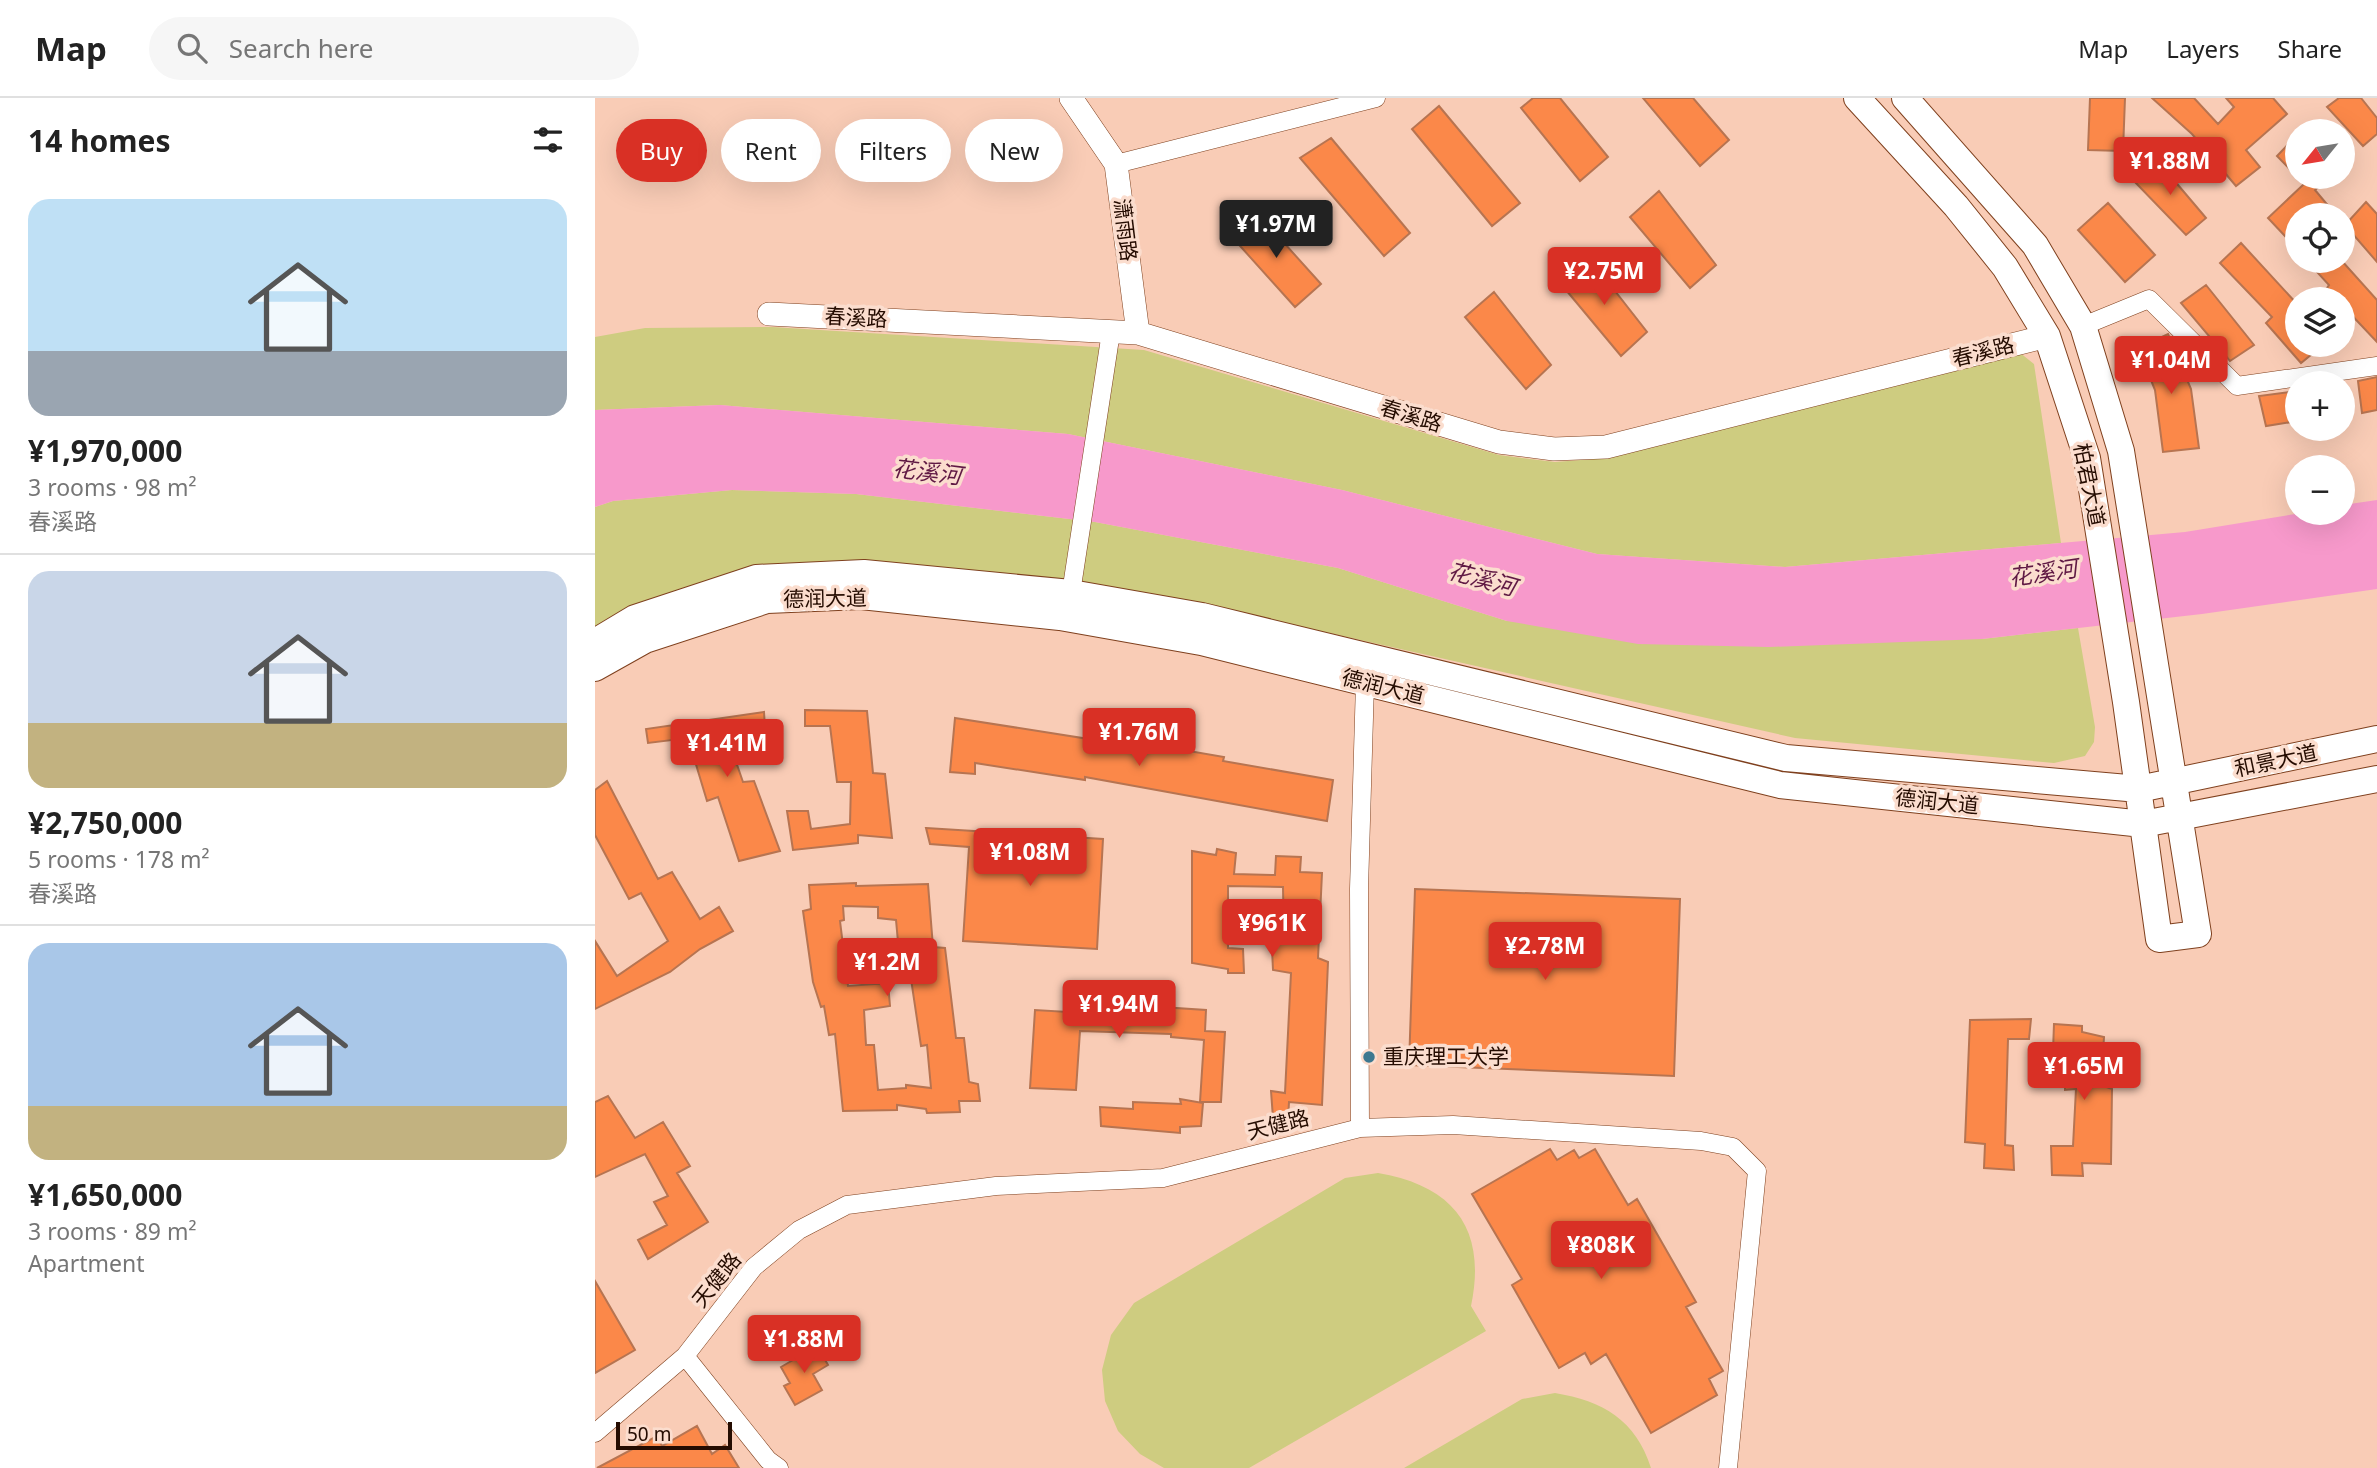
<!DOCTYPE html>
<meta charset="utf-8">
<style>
:root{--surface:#fff;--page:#f6f6f6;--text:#222;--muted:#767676;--line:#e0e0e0;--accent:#d93025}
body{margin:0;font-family:"Noto Sans","Noto Sans SC",sans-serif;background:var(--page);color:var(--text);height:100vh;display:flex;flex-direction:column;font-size:26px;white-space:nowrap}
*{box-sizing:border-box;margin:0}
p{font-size:23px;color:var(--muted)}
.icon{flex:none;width:38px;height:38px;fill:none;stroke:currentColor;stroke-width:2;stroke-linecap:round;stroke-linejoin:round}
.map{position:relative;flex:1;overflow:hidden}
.sheet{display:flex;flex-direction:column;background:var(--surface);width:595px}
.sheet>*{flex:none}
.guide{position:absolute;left:21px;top:21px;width:665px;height:63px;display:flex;gap:14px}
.needle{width:46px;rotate:240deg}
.fabs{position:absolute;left:1690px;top:21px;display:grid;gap:14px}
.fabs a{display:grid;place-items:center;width:70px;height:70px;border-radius:50%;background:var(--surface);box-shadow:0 7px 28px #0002;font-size:35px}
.scale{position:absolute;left:21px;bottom:18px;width:116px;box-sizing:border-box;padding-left:7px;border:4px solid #250c01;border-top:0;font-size:19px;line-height:24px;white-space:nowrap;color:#250c01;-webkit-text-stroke:5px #fbddce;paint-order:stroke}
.price{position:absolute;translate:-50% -60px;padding:0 16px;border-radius:7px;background:var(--accent);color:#fff;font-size:23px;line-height:46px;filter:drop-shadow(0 2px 4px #0008)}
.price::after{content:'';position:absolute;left:50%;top:42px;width:21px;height:16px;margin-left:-10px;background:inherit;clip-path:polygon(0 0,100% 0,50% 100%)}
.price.active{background:#222;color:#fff}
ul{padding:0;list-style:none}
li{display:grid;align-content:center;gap:14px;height:371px;padding:0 28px}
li+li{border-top:2px solid var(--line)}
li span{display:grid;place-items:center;height:217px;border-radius:21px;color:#555}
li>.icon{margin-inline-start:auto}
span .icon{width:126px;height:126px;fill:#fffc;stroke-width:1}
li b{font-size:30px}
h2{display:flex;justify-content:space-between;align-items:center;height:84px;padding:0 28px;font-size:30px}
.tag{padding:0 24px;border-radius:32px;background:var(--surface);box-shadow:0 7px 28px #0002;font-size:24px;line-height:63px}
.tag.active{background:var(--accent);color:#fff}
header{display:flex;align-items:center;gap:42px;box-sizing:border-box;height:98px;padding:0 35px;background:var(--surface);border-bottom:2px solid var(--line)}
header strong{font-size:33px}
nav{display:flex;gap:38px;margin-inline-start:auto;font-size:24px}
.search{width:490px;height:63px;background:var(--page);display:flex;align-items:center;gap:18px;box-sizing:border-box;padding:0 24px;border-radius:38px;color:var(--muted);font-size:26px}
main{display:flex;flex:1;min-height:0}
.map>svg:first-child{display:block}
</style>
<header>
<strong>Map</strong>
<div class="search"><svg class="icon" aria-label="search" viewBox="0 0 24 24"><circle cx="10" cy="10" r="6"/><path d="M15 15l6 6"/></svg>Search here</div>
<nav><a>Map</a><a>Layers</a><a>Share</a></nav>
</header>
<main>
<section class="sheet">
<h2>14 homes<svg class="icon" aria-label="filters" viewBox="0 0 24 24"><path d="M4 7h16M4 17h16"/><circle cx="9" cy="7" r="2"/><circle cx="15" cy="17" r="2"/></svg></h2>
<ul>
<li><span style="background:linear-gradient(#bfe0f5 70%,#9aa5b1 0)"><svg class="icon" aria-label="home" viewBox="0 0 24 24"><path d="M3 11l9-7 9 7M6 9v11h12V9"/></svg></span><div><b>¥1,970,000</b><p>3 rooms · 98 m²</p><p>春溪路</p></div></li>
<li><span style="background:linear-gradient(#c9d6e8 70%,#c2b280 0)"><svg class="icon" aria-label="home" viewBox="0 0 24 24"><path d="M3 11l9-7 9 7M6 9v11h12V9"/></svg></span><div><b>¥2,750,000</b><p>5 rooms · 178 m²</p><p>春溪路</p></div></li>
<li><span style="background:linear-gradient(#a9c7e8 75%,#c2b280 0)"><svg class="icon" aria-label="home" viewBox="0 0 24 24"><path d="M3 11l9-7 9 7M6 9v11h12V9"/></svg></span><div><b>¥1,650,000</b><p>3 rooms · 89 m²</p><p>Apartment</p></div></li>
</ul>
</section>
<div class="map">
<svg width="1782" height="1370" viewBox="0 0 1782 1370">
<rect width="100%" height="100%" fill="#f9ccb6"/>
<path fill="#cecc80" d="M177,229L549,252L904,357L960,364L1012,360L1424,254L1439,266L1466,445L1190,469L1002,456L747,392L473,336L125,307L0,312V239L50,230Z
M137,392L261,396L500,424L743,470L912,523L1387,541L1483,530L1500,629L1499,644L1490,658L1459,665L1200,640L610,507L468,481L269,465L0,532V409L18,403Z
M783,1075C860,1088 892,1132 876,1208L891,1233L654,1370H569L545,1356L523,1333L510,1303L507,1272L516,1237L539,1205L750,1080Z
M960,1295C1008,1303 1041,1322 1056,1370H809L927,1301Z"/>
<path fill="#f799cb" d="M125,307L473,336L747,392L1002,456L1190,469L1590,434L1706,415H1748V407L1782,402V491L1607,516L1387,541L1174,549L1043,546L912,523L743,470L500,424L261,396L137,392L18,403L0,409V312Z"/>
<path fill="#fb8849" stroke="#b77451" stroke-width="2" fill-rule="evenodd" d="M938,0H965L1013,59L985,83L926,10Z
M1048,0H1098L1134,42L1105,68Z
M1495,0H1530L1528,53L1493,52Z
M1557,0H1599L1623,26L1639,9L1631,0H1678L1692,16L1651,52L1665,69L1641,88L1597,36Z
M1744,0H1766L1782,20V36L1768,48L1732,9Z
M844,8L925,105L897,128L817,31Z
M1703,36V79H1735L1720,92L1735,110L1727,117H1703V152L1673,120L1709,86L1682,58Z
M736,40L815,135L789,158L705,60Z
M1561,61L1611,120L1591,137L1538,82Z
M1064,93L1121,167L1095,190L1035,119Z
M1771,104L1782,116V164L1750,127Z
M1513,105L1560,157L1530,184L1483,132Z
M663,116L726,186L700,209L637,139Z
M1646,145L1703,207V247H1728L1706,265L1671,225L1677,219L1625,165Z
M995,161L1052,234L1026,258L966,186Z
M1712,163H1747L1782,202V244L1748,208V201H1742L1732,190L1734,187Z
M1611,187L1659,247L1635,263L1586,205Z
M899,194L956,267L931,291L870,219Z
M1573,236L1596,291L1604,350L1568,354L1560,292L1543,250Z
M1782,279V312L1767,315L1763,283Z
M1703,293V323L1671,328L1664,298Z
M210,612L272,613L278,675L290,676L297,740L263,737V745L198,752L192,713H213L216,731L255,726L256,684H242L235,628H210Z
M169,614L170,630L131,635L148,684L159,683L185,753L144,763L123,699L112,703L93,640L53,645L51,631Z
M360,620L494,641L495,636L629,659L628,663L738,682L732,723L490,679V682L380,665V676L355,674Z
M12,683L63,781L77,774L105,821L124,809L138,833L105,851L75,874L0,911V843L22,878L73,843L46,795L34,801L0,737V692Z
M331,730L508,741L502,851L368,843L374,749L335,746Z
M622,751L641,755L639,776L680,777L681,758L706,759L705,774L727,775L723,860L733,864L727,1007L694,1004L693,1022L678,1020L676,993L690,995L696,875L678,872L677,851L678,845L689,846L688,789L633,788V850L648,851L649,875H633V871L597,865V753L621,757Z
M261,785V788L333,786L338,849L350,850L361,940H369L374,984L383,986L385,1003H364L365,1014L332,1015L331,1011L302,1007V1012L248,1013L240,936L234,937L229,908L226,909L218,884L208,813L216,811L214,787ZM248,808L283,809V820L301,822L304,855L312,854L326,948L332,947L336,990L311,987V990L283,992L279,947H271L269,912L295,908L293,885L253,888L245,823L249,822Z
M820,791L1085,801L1079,978L814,967Z
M504,902L566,905V909L611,912L610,933L630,934L626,1004H605L609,942L576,939V936L485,933L481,992L435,990L440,912L506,916Z
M1436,921L1434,941H1413L1410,1047L1418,1048L1419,1072L1389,1070L1390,1046L1370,1044L1375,922Z
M1459,926L1487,928V934L1509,939L1506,987L1517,991L1516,1066L1487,1065L1488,1078L1457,1077L1456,1048H1478L1481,991L1470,992V953H1458Z
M13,998L40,1040L68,1024L95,1068L82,1075L113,1124L53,1161L43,1142L72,1127L59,1104L73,1098L50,1056L0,1079V1004Z
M585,1001L608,1005L606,1028L585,1029V1035L506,1028L505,1009L538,1011V1004L586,1006Z
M955,1051L962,1062L979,1052L984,1060L1000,1051L1033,1107L1042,1101L1101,1204L1091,1209L1128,1273L1114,1281L1122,1297L1056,1335L1011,1256L996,1266L990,1255L964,1270L917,1187L927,1181L877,1096Z
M0,1183L40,1252L0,1275Z
M222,1248L233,1267L218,1276L227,1292L200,1307L189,1288L195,1285L186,1269Z
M102,1328L117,1356L130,1347L144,1370H2L62,1338L67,1348Z"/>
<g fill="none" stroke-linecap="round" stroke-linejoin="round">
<g stroke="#7f401e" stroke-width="19">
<path id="minor" d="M521,66L781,0
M1488,228L1554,201L1642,288L1782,268
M476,495L516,234
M765,1030L764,791L770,585
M90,1258L173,1362L184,1370
M0,1335L90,1258L159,1169L204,1132L252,1107L401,1088L568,1080L765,1030L858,1027L1106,1043L1138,1049L1162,1073L1133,1370"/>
</g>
<g stroke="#7f401e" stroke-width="24">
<path id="tertiary" d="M476,0L521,66L543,235
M174,216L543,235L904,344L959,351L1011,349L1452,238"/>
</g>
<g stroke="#7f401e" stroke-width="28">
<path id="secondary" d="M1262,0L1361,108L1410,169L1452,238L1492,360L1531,604L1564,841L1603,836L1526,353L1488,228L1440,147L1310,0
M0,544L40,520L161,480L269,475L476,495L607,518L1191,660L1544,691L1782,641
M0,570L50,542L172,502L266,498L465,519L606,544L1185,687L1548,726L1782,681"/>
</g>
<use href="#minor" stroke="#fff" stroke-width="18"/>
<use href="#tertiary" stroke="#fff" stroke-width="23"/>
<use href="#secondary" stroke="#fff" stroke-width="26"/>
</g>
<circle fill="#3d7890" stroke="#fbddce" stroke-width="2.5" cx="774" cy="959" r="7"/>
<g text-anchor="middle" stroke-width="7" stroke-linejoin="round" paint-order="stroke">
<g font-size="21" fill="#250c01" stroke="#fbddce">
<text transform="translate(530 132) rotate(83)" y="7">潇雨路</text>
<text transform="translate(261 220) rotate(3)" y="7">春溪路</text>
<text transform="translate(1388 254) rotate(-14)" y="7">春溪路</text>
<text transform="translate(816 318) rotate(17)" y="7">春溪路</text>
<text transform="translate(1494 387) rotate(79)" y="7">柏君大道</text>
<text transform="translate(230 501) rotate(-1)" y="7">德润大道</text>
<text transform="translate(788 589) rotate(14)" y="7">德润大道</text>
<text transform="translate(1681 663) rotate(-12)" y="7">和景大道</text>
<text transform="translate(1342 704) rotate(6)" y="7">德润大道</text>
<text transform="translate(683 1027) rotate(-14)" y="7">天健路</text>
<text transform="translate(122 1182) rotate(-51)" y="7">天健路</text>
</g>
<g font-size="21" fill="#250c01" stroke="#fbddce" text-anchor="start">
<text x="788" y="966">重庆理工大学</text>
</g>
<g font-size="23" font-style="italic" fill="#601944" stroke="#fbddce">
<text transform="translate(332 374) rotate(7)" y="8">花溪河</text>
<text transform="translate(1448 475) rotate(-8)" y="8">花溪河</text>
<text transform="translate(887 481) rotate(15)" y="8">花溪河</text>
</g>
</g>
</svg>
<div class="fabs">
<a><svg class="needle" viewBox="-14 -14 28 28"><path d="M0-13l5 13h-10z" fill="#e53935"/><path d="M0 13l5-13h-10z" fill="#767676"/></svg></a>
<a><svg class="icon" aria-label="locate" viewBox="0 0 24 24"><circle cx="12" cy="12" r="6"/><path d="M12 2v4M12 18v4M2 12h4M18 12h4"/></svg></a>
<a><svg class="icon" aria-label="layers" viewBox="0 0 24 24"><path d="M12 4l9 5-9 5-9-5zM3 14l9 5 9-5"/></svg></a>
<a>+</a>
<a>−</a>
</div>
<div class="scale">50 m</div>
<b class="price" style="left:1575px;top:99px">¥1.88M</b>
<b class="price active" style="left:681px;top:162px">¥1.97M</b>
<b class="price" style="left:1009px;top:209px">¥2.75M</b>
<b class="price" style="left:1576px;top:298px">¥1.04M</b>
<b class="price" style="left:544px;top:670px">¥1.76M</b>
<b class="price" style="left:132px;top:681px">¥1.41M</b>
<b class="price" style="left:435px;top:790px">¥1.08M</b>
<b class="price" style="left:677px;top:861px">¥961K</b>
<b class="price" style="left:950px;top:884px">¥2.78M</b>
<b class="price" style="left:292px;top:900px">¥1.2M</b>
<b class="price" style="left:524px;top:942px">¥1.94M</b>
<b class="price" style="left:1489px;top:1004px">¥1.65M</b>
<b class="price" style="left:1006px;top:1183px">¥808K</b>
<b class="price" style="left:209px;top:1277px">¥1.88M</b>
<div class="guide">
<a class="tag active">Buy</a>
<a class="tag">Rent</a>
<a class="tag">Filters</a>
<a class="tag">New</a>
</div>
</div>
</main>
